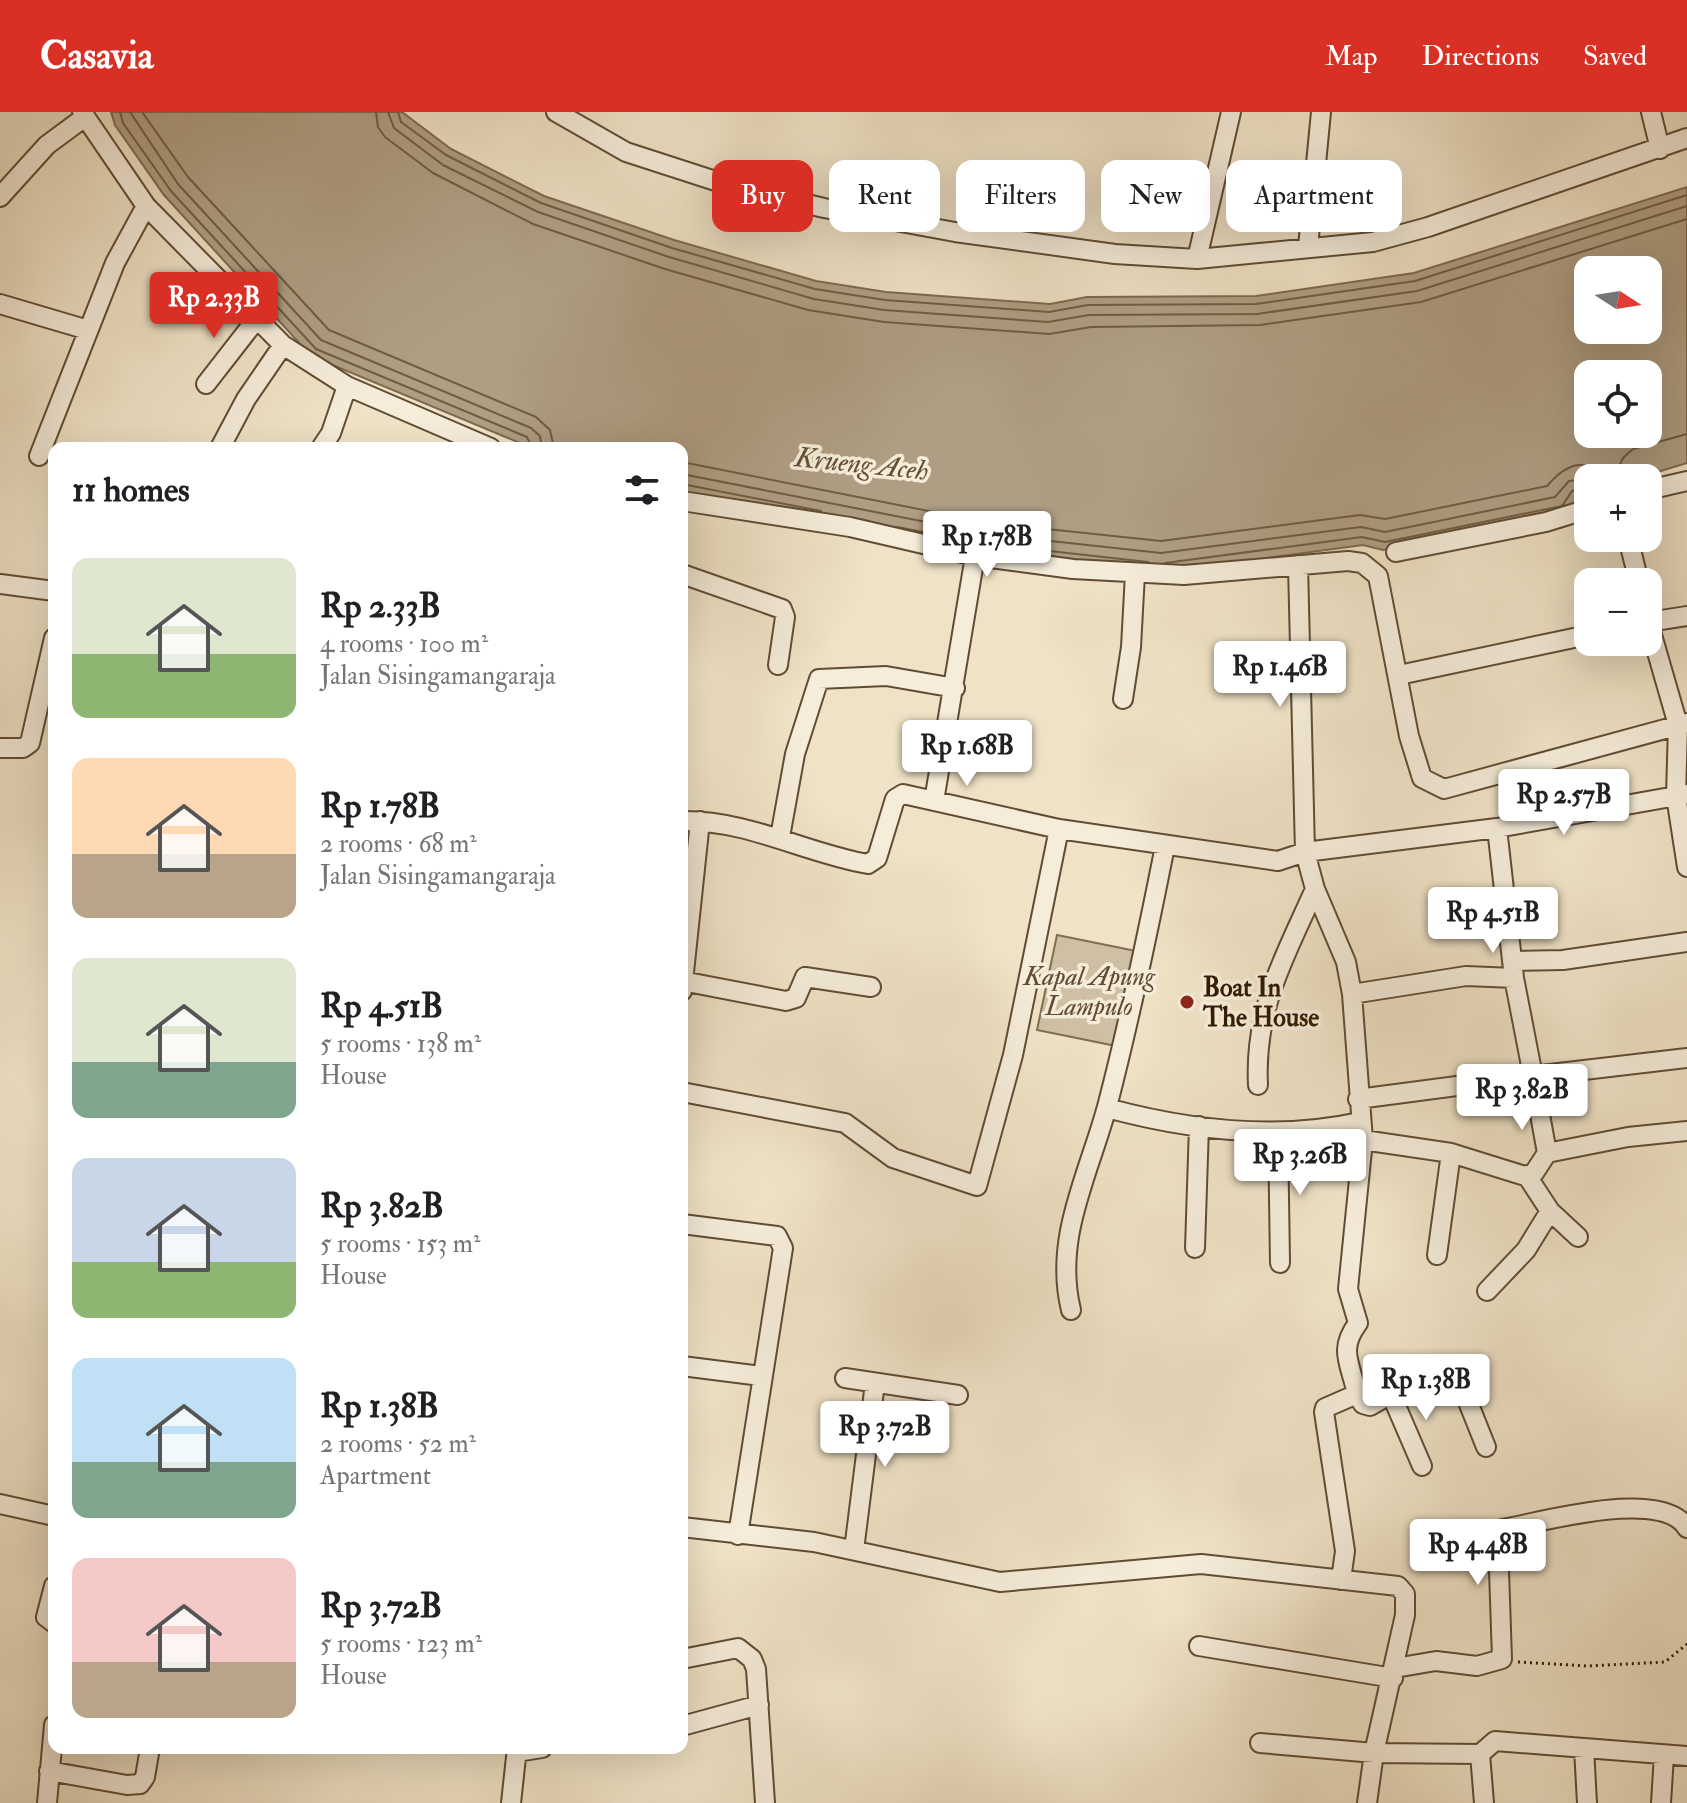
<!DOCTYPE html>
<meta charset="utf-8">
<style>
:root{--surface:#fff;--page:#f6f6f6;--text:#202124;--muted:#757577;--accent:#d93025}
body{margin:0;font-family:"IM FELL Double Pica",serif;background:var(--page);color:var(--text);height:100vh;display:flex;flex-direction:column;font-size:30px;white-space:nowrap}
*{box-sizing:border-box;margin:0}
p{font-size:26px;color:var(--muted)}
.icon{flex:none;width:44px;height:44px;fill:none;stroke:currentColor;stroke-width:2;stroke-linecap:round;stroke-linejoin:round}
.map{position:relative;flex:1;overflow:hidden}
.details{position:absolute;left:48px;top:330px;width:640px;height:1312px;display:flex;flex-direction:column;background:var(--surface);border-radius:16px;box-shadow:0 8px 32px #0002}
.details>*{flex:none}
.banner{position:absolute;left:712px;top:48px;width:760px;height:72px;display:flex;gap:16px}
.needle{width:52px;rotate:102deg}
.buttons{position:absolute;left:1574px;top:144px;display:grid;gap:16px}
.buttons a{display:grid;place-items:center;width:88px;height:88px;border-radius:16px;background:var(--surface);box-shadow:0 8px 32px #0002;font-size:40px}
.price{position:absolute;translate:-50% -68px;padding:0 18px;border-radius:8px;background:#fff;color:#222;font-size:26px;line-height:52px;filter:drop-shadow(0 2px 4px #0008)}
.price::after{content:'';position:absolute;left:50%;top:48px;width:24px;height:18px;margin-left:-12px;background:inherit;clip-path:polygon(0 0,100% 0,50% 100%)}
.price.active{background:var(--accent);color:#fff}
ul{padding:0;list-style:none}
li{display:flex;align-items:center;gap:24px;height:200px;padding:0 24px}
li span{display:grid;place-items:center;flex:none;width:224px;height:160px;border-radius:16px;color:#555}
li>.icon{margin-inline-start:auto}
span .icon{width:96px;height:96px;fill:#fffc;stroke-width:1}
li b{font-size:34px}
h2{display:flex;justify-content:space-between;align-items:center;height:96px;padding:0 24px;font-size:34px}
.tag{padding:0 28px;border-radius:16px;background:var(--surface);box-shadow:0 8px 32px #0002;font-size:28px;line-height:72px}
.tag.active{background:var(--accent);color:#fff}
header{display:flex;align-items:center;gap:48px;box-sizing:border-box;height:112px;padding:0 40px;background:var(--accent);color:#fff}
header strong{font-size:38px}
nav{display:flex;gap:44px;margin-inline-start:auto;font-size:28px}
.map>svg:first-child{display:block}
</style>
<header>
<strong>Casavia</strong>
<nav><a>Map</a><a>Directions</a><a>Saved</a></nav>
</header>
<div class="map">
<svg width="1687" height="1691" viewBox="0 0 1687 1691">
<rect width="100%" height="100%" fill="#efe2c6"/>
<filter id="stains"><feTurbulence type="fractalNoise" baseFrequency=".0025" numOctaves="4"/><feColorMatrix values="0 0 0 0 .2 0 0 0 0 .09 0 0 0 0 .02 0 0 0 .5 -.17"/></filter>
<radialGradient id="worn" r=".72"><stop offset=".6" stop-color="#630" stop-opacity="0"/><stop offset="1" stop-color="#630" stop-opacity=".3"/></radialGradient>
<path fill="#cfc0a5" stroke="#806d54" stroke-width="2" d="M1057,823L1141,840L1121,935L1037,918Z"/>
<path fill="#af9e83" stroke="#7d694f" stroke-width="2" fill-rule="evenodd" d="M111,0H402L451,37L544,84L674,128L816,169L886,180L1050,192L1087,185L1256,184L1414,161L1687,75V351L1638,366H1588V382L1577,385L1569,400L1383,438L1363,433L1162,460L985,440L682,380V336H532L311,244L164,83L115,13ZM1588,158H1648V218H1588ZM1588,262H1648V322H1588Z"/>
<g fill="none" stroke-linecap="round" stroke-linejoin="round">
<path stroke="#705c42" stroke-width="2" d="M120,0L123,11L171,79L316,237L527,325L532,336
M130,0L178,72L321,228L531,316L540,324L542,336
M142,0L188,65L329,218L536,305L550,318L554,336
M376,0L378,15L385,25L433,61L533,112L665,157L808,198L884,210L1049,222L1091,215L1260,213L1421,190L1687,107
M388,0L394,16L443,53L538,100L669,145L814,187L884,198L1048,210L1089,203L1257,202L1417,179L1687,94
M398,0L401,10L446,43L541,91L672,136L815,177L885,188L1049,200L1088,193L1256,192L1415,169L1687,83
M682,350L989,411L1161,429L1360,403L1385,407L1547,374C1571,346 1586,349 1614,365L1623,346L1633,337L1687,322
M682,362L987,422L1161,441L1361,415L1385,420L1555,385L1569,369L1594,366
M682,372L821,399
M897,415L986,432L1148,450
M1165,451L1362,425L1385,430L1562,394L1572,379L1588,374"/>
<g stroke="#614c33" stroke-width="22">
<path id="minor" d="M82,0L146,94L283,233L347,274L491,336
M556,0L626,40L731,74L824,96L955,120L1115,142L1197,147L1373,130L1428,115L1687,26
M1651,0L1660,37
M0,85L47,33L85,5
M1308,135L1321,0
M1197,147L1231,0
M0,192L88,218
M206,272L255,209
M220,336L246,287L283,233
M321,336L331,321L347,274
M39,344L115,151L146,94
M1648,378L1687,369
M682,389L850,415L975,444L1073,457L1184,463L1348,449L1362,451L1378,464L1409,624L1422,666L1444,677L1687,611
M1628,426L1639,470
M1396,440L1546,410L1588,397
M1298,453L1305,740L1315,777L1346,850L1352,882L1363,1028L1348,1177L1358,1211C1338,1238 1350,1250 1357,1282L1325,1296L1324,1300L1345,1439L1341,1468
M682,462L782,497L785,505L778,553
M0,472L54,479
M1648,509L1678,613L1676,684L1687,755
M1648,510L1687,504
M1399,563L1588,523
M1123,587L1131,535L1135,462
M0,636H23L30,631L54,526
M934,689L975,444
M682,709C748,708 805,741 868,752L877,746L895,687L903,682L1059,717L1278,749L1305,740L1497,716L1687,682
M1497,716L1514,866L1533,964L1687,946
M780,725L795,642L819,567L886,564L955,576
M1514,849L1563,848L1687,830
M682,869L786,889L796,886L805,865L871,875
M682,879L700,709
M1352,882L1466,864L1514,866
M1258,973C1254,896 1285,845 1315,777
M682,980L845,1011L893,1046L977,1074L1013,943L1059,717
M1358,987L1533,964L1547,1041L1534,1061L1525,1064L1451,1041L1363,1028
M1107,996C1188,1018 1278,1028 1360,1010
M1278,1020L1280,1151
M1547,1041L1628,1025L1687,1019
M1527,1064L1550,1099L1578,1125
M682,1112L777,1124L783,1136L738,1423
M1195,1136L1199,1014
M1437,1143L1451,1041
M1487,1179L1526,1138L1550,1099
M1071,1198C1053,1125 1090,1060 1108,991C1130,906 1148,820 1165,734
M682,1254L761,1264
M845,1266L958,1283
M1357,1282L1363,1292L1370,1294L1391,1282L1450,1265L1462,1275L1486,1335
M1391,1282L1422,1354
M0,1392L54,1404
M682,1415L814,1430L1000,1470L1201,1452L1398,1474L1405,1482V1503L1374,1641L1367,1691
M854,1438L875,1271
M54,1474L46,1505L54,1511
M1199,1534L1393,1566
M682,1547L738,1536L752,1547L756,1557L765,1691
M1395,1556L1436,1549L1477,1554L1502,1547L1498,1429L1502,1417C1543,1410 1662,1375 1687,1416
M682,1614L759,1593
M1260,1631L1374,1641L1480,1642
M1584,1636L1587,1691
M517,1640L542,1636
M49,1659L127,1673L140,1672L145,1665L150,1636
M47,1691L54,1613
M511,1691L517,1636
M1484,1691L1480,1642L1495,1629L1687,1644
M1661,1691L1664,1643"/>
</g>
<path stroke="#321a02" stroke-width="3" stroke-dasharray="2 4" stroke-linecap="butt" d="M1518,1550L1588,1554L1665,1550L1687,1532"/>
<use href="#minor" stroke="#f5ecda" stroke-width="18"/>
</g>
<circle fill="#8f2418" stroke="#f5ecda" stroke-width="3" cx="1187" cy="890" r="8"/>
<g text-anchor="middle" stroke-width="7" stroke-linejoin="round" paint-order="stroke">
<g font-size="26" font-style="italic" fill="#614c33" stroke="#f5ecda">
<text x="1089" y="873">Kapal Apung<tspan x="1089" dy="30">Lampulo</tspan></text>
</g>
<g font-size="26" font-weight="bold" fill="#321a02" stroke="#f5ecda" text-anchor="start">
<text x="1203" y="884">Boat In<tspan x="1203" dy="30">The House</tspan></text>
</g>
<g font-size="28" font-style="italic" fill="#644f36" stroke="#f5ecda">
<text transform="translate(862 351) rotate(6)" y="10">Krueng Aceh</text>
</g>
</g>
<rect width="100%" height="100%" filter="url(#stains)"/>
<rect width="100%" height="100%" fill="url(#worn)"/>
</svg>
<div class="buttons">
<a><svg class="needle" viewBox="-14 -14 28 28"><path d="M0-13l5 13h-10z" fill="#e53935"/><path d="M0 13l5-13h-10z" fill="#757577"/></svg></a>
<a><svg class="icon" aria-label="locate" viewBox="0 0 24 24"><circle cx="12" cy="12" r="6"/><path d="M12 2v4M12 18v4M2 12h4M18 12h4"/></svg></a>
<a>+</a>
<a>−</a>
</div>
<b class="price active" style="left:214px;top:228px">Rp 2.33B</b>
<b class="price" style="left:987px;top:467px">Rp 1.78B</b>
<b class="price" style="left:1280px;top:597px">Rp 1.46B</b>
<b class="price" style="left:967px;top:676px">Rp 1.68B</b>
<b class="price" style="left:1564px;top:725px">Rp 2.57B</b>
<b class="price" style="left:1493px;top:843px">Rp 4.51B</b>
<b class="price" style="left:1522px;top:1020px">Rp 3.82B</b>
<b class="price" style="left:1300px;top:1085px">Rp 3.26B</b>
<b class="price" style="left:1426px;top:1310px">Rp 1.38B</b>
<b class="price" style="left:885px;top:1357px">Rp 3.72B</b>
<b class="price" style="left:1478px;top:1475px">Rp 4.48B</b>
<div class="banner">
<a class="tag active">Buy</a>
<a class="tag">Rent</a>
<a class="tag">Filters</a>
<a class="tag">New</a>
<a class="tag">Apartment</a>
</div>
<section class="details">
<h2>11 homes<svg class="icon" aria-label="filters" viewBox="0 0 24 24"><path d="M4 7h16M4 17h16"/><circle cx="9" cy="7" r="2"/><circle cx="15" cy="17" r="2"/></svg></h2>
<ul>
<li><span style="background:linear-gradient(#dfe7d0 60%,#8fb573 0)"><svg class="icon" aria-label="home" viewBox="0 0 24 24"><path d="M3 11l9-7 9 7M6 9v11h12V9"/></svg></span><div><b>Rp 2.33B</b><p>4 rooms · 100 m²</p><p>Jalan Sisingamangaraja</p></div></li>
<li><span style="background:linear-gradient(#ffd9b3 60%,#b9a48a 0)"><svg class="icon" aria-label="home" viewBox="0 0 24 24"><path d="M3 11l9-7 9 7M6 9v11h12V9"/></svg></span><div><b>Rp 1.78B</b><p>2 rooms · 68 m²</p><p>Jalan Sisingamangaraja</p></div></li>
<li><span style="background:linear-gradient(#dfe7d0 65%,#7fa58c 0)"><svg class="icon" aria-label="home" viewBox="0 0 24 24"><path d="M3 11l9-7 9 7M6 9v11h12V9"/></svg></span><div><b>Rp 4.51B</b><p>5 rooms · 138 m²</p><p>House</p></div></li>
<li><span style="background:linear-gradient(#c9d6e8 65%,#8fb573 0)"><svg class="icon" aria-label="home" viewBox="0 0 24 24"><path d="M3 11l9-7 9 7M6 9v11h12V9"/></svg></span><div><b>Rp 3.82B</b><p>5 rooms · 153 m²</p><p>House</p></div></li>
<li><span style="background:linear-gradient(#bfe0f5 65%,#7fa58c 0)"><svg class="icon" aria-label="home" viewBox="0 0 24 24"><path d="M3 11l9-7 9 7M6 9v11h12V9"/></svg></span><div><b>Rp 1.38B</b><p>2 rooms · 52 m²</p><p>Apartment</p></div></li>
<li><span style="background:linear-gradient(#f6c9c9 65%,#b9a48a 0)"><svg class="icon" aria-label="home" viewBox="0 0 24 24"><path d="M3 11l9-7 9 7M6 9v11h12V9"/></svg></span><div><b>Rp 3.72B</b><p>5 rooms · 123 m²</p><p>House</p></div></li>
</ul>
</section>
</div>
